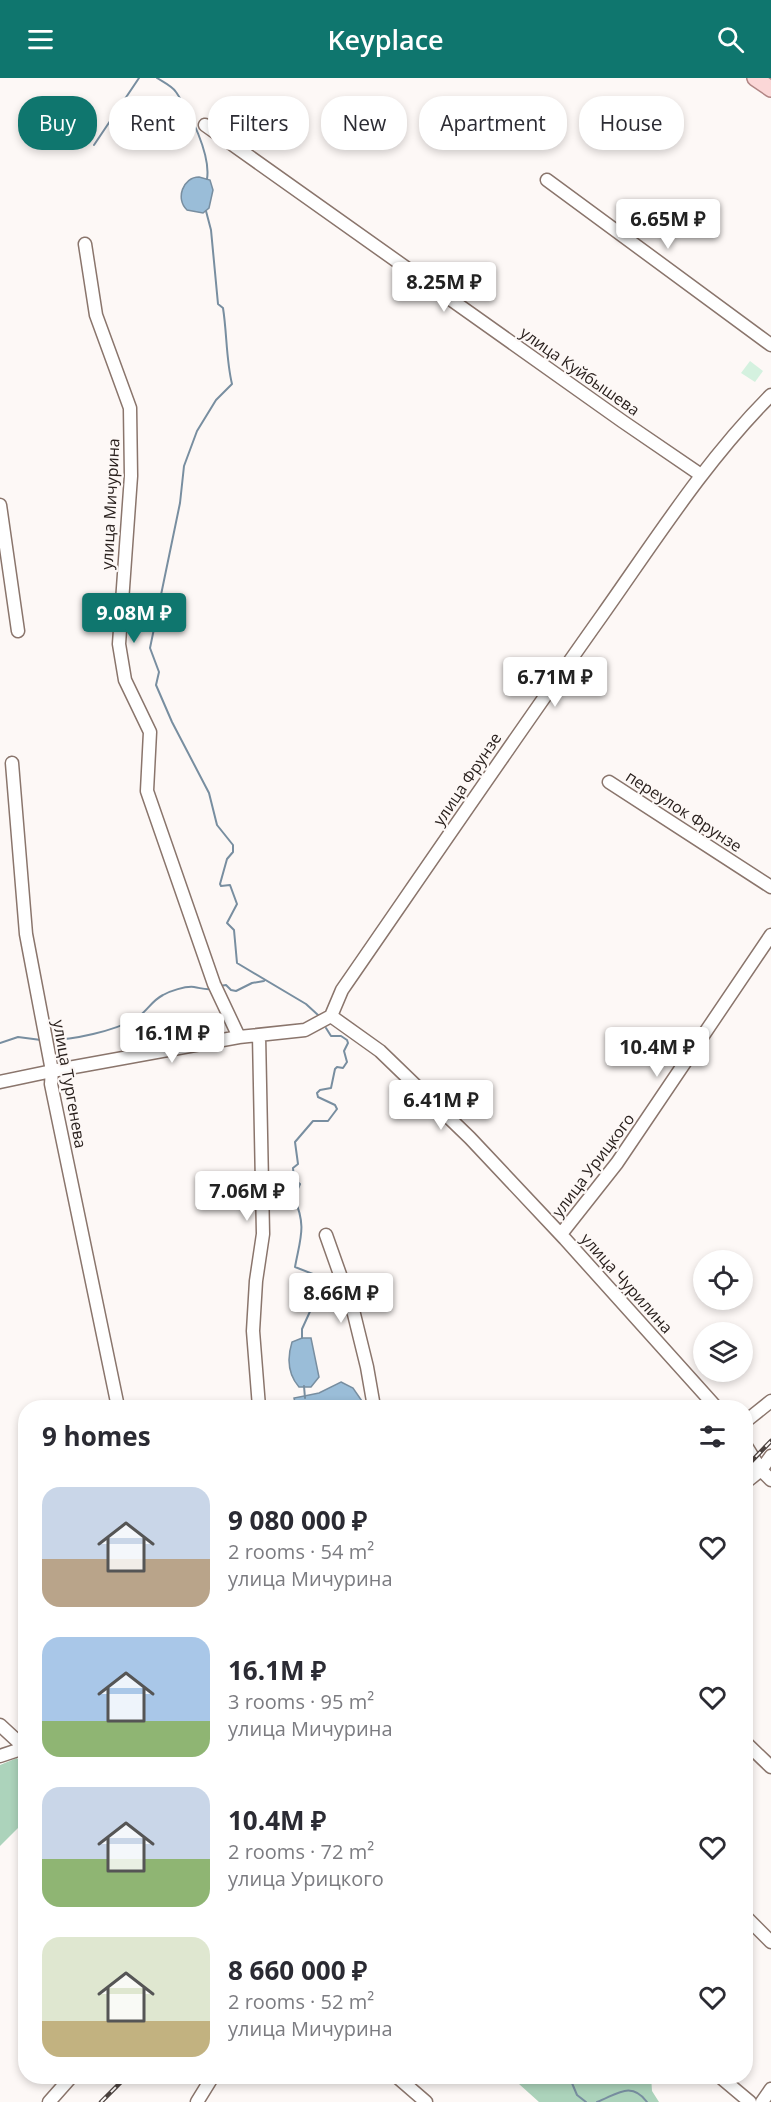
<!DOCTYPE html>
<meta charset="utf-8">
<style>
:root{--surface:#fff;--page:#f7f7f7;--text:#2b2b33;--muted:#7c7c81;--accent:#0f766e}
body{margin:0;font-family:"Open Sans",sans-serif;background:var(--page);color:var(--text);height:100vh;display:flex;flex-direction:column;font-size:22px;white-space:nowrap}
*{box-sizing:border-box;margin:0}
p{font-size:20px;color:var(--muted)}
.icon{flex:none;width:33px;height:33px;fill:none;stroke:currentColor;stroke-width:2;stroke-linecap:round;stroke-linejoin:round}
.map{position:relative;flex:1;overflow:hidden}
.panel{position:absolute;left:18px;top:1322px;width:735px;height:684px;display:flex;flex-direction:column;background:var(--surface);border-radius:24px;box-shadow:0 3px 9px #0003}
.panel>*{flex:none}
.hud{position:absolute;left:18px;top:18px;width:735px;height:54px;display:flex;gap:12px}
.controls{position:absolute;left:693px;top:1172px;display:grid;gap:12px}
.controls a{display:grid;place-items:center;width:60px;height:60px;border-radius:50%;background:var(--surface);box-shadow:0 3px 9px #0003;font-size:30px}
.price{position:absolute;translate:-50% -51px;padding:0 14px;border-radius:6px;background:#fff;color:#222;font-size:20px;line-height:39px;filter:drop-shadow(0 2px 3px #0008)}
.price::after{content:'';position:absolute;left:50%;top:36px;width:18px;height:14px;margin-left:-9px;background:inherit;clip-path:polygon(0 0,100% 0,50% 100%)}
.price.selected{background:var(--accent);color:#fff}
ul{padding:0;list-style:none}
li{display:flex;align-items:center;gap:18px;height:150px;padding:0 24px}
li span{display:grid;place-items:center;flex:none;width:168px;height:120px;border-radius:18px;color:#555}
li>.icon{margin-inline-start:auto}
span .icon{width:72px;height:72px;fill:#fffc;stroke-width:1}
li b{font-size:26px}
h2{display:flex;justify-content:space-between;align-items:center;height:72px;padding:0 24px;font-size:26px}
.chip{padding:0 21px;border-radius:24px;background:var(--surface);box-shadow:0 3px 9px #0003;font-size:21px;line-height:54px}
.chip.selected{background:var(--accent);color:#fff}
header{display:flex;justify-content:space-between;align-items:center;height:78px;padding:0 24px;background:var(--accent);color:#fff;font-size:27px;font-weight:600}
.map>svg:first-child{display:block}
</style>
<header><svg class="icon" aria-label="menu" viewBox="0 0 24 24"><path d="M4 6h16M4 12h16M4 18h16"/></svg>Keyplace<svg class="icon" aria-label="search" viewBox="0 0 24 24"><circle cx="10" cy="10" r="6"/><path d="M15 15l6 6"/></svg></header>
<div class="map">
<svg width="771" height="2024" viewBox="0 0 771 2024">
<rect width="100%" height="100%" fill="#fdf8f6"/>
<path fill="#d4f1df" d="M750,283L763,293L755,304L741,295Z"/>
<path fill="#acd3bb" d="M17,1680L25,1690V1743L0,1768V1687Z
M513,1998H651L652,2013L659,2024H539L519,2006Z"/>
<path fill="#9abdd8" stroke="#788ea0" stroke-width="1.5" d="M199,99L210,102L213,112L209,130L203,135L187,132C175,121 183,99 199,99Z
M302,1260H311L319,1299L311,1309H299C287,1295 287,1280 292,1264Z
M341,1304L353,1310L364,1326V1329H296L294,1320L319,1315Z"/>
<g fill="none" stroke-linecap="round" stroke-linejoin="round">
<path stroke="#788ea0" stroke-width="2" d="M157,0C163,4 172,8 176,14C190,34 211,77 207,101
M94,67L139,0
M206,133L211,152L218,226L223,230C227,255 226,281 232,306L216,322L197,353L184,388L180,425L150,570L159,594L156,607L172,644L209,715L217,747L233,767V774L227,781L220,806L221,808L230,807L237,826L227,845L234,852L237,885L306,926L318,937
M220,908L226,907L231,912L236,913L252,905L264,903
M49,962C73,962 114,953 135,941C146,935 151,923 163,917C170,913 185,908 194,909C201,910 205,912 212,911
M0,965L18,959L41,962
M302,1260V1251L318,1216V1198L295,1189C300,1161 307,1148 294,1120L300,1106L294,1101L293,1090L298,1086L295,1064L313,1043H328L337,1031L335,1027L318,1019L317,1015L320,1012L331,1010L335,991L337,989L343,990L347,984L344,973L348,965L347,962L341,958H331L326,950
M304,1308L305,1320
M569,1998L577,2017L586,2024
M597,2024C616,2017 631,2002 647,2024"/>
<g stroke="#8a756c" stroke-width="15">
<path id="minor" d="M205,47L622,343L701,397
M547,102L771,267
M85,166L96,237L130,330L131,398L119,566L125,602L150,654L147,713L214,906L239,959
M0,427L18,553
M12,685L26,856L52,993L51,1006L118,1329
M609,704L771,809
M331,938L342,912C429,786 515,660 603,536C656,461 706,382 771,317
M331,938L380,973L470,1060L565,1161L716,1329
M259,957L263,1156L256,1203L253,1253L259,1329
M0,1004L52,993L239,959L305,952L331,938
M561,1156L617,1085L771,857
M326,1157L354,1236L367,1289L374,1329
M746,1343L771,1323
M746,1368L761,1392L771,1402
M746,1404L761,1392L771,1378
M0,1647L26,1671
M746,1665L771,1689
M0,1678L24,1670
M746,1839L771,1864
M396,1998L426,2024
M719,1998L750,2024
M49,2024L72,1998
M197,2024L213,1998
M762,2024L771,2011"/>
</g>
<g stroke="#b18685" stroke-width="18">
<path id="major" d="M755,0L771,11"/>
</g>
<use href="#minor" stroke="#fff" stroke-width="12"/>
<use href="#major" stroke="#fbd7d7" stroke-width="15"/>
<g stroke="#4b423f" stroke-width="4.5">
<path id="rail" d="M746,1389L771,1363
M101,2024L127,1998"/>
</g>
<use href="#rail" stroke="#fdf8f6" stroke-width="2" stroke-dasharray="7" stroke-linecap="butt"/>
</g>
<g text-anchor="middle" stroke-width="4.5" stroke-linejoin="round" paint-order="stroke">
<g font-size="16" fill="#2a211e" stroke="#fdf8f6">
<text transform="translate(580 293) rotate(35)" y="6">улица Куйбышева</text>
<text transform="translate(110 426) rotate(-87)" y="6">улица Мичурина</text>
<text transform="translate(467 701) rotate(-56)" y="6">улица Фрунзе</text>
<text transform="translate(684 733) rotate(33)" y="6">переулок Фрунзе</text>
<text transform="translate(70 1006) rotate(80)" y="6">улица Тургенева</text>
<text transform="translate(593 1087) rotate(-53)" y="6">улица Урицкого</text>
<text transform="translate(627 1205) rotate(48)" y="6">улица Чурилина</text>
</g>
</g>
</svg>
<div class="controls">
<a><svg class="icon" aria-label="locate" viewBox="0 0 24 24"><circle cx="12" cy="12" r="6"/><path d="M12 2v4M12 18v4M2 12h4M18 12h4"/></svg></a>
<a><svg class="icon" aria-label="layers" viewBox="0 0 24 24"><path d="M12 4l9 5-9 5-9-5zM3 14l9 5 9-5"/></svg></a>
</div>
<b class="price" style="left:668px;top:172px">6.65M ₽</b>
<b class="price" style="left:444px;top:235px">8.25M ₽</b>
<b class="price selected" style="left:134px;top:566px">9.08M ₽</b>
<b class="price" style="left:555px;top:630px">6.71M ₽</b>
<b class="price" style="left:172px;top:986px">16.1M ₽</b>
<b class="price" style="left:657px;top:1000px">10.4M ₽</b>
<b class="price" style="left:441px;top:1053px">6.41M ₽</b>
<b class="price" style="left:247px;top:1144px">7.06M ₽</b>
<b class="price" style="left:341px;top:1246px">8.66M ₽</b>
<div class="hud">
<a class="chip selected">Buy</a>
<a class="chip">Rent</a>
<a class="chip">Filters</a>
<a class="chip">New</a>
<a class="chip">Apartment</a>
<a class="chip">House</a>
</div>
<section class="panel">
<h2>9 homes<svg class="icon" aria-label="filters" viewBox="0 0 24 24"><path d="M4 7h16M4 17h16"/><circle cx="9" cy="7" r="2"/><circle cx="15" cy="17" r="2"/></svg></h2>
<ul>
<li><span style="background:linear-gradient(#c9d6e8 60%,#b9a48a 0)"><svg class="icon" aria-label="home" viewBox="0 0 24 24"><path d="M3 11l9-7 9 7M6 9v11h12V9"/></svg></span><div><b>9 080 000 ₽</b><p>2 rooms · 54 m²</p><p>улица Мичурина</p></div><svg class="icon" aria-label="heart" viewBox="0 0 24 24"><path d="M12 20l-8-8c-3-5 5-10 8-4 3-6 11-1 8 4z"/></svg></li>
<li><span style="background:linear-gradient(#a9c7e8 70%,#8fb573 0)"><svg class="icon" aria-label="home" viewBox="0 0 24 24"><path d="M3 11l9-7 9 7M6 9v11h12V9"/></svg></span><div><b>16.1M ₽</b><p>3 rooms · 95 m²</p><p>улица Мичурина</p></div><svg class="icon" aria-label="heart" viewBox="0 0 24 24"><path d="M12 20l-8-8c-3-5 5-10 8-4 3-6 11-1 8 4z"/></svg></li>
<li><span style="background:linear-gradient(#c9d6e8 60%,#8fb573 0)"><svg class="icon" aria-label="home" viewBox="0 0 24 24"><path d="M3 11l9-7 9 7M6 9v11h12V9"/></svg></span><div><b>10.4M ₽</b><p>2 rooms · 72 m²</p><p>улица Урицкого</p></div><svg class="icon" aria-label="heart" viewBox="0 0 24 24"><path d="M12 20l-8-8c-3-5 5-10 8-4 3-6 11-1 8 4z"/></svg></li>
<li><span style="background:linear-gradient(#dfe7d0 70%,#c2b280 0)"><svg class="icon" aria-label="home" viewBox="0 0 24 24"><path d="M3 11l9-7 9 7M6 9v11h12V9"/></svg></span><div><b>8 660 000 ₽</b><p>2 rooms · 52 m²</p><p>улица Мичурина</p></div><svg class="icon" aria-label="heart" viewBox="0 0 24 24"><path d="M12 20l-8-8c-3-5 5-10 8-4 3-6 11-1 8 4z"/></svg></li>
</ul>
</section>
</div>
